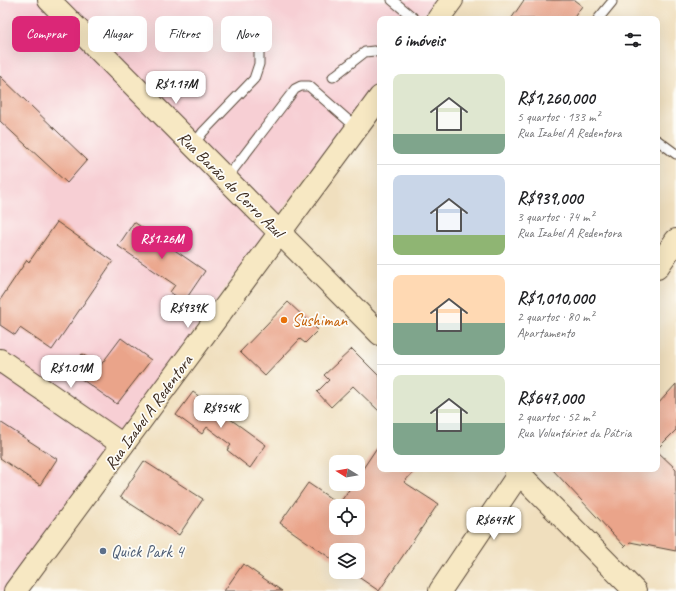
<!DOCTYPE html>
<html lang="pt">
<meta charset="utf-8">
<style>
:root{--surface:#fff;--page:#f6f6f6;--text:#202124;--muted:#757577;--line:#e0e0e0;--accent:#db2777}
body{margin:0;font-family:Caveat,sans-serif;background:var(--page);color:var(--text);height:100vh;display:flex;flex-direction:column;font-size:15px;white-space:nowrap}
*{box-sizing:border-box;margin:0}
p{font-size:13px;color:var(--muted)}
.icon{flex:none;width:22px;height:22px;fill:none;stroke:currentColor;stroke-width:2;stroke-linecap:round;stroke-linejoin:round}
.map{position:relative;flex:1;overflow:hidden}
.sheet{position:absolute;left:377px;top:16px;width:283px;height:456px;display:flex;flex-direction:column;background:var(--surface);border-radius:8px;box-shadow:0 4px 16px #0002}
.sheet>*{flex:none}
.hud{position:absolute;left:12px;top:16px;width:305px;height:36px;display:flex;gap:8px}
.needle{width:26px;rotate:281deg}
.fabs{position:absolute;left:329px;top:455px;display:grid;gap:8px}
.fabs a{display:grid;place-items:center;width:36px;height:36px;border-radius:8px;background:var(--surface);box-shadow:0 4px 16px #0002;font-size:20px}
.price{position:absolute;translate:-50% -34px;padding:0 9px;border-radius:8px;background:#fff;color:#222;font-size:13px;line-height:26px;filter:drop-shadow(0 1px 2px #0008)}
.price::after{content:'';position:absolute;left:50%;top:24px;width:12px;height:9px;margin-left:-6px;background:inherit;clip-path:polygon(0 0,100% 0,50% 100%)}
.price.on{background:var(--accent);color:#fff}
ul{padding:0;list-style:none}
li{display:flex;align-items:center;gap:12px;height:100px;padding:0 16px}
li+li{border-top:1px solid var(--line)}
li span{display:grid;place-items:center;flex:none;width:112px;height:80px;border-radius:8px;color:#555}
li>.icon{margin-inline-start:auto}
span .icon{width:48px;height:48px;fill:#fffc;stroke-width:1}
li b{font-size:17px}
h2{display:flex;justify-content:space-between;align-items:center;height:48px;padding:0 16px;font-size:17px}
.chip{padding:0 14px;border-radius:8px;background:var(--surface);box-shadow:0 4px 16px #0002;font-size:14px;line-height:36px}
.chip.on{background:var(--accent);color:#fff}
.map>svg:first-child{display:block}
</style>
<div class="map">
<svg width="676" height="591" viewBox="0 0 676 591">
<rect width="100%" height="100%" fill="#fdfcf7"/>
<filter id="ink" filterUnits="userSpaceOnUse"><feTurbulence type="fractalNoise" baseFrequency=".025" numOctaves="2"/><feDisplacementMap in="SourceGraphic" scale="8" xChannelSelector="R" yChannelSelector="G"/><feConvolveMatrix kernelMatrix="1 2 1 2 8 2 1 2 1" color-interpolation-filters="sRGB"/></filter>
<filter id="wash" filterUnits="userSpaceOnUse"><feTurbulence type="fractalNoise" baseFrequency=".012" numOctaves="4" result="noise"/><feDisplacementMap in="SourceGraphic" scale="16" xChannelSelector="R" yChannelSelector="G"/><feGaussianBlur stdDeviation="0.9" result="paint"/><feColorMatrix in="noise" values="0 0 0 0 0 0 0 0 0 0 0 0 0 0 0 0 0 1.4 0 .05"/><feComposite in="paint" operator="in"/></filter>
<g filter="url(#wash)">
<rect width="100%" height="100%" fill="#f0dfbe"/>
<path fill="#f7cfd4" d="M0,0H436L422,19H380V77L4,591H0Z"/>
<g id="blocks">
<path fill="#eaa48a" fill-rule="evenodd" d="M524,0H574L582,6L573,19H511Z
M0,76L87,160L67,183L0,121Z
M57,222L113,261L52,350L20,328L15,335L0,325V300L27,260L29,262Z
M134,222L205,271L184,302L170,292L175,285L118,246Z
M288,302L318,330L305,343L300,339L265,376L240,352Z
M121,338L151,360L117,404L70,371L82,354L100,366Z
M352,349L380,377V412L353,386L331,407L317,392L329,380L324,375Z
M676,384V430L657,449V405Z
M193,392L266,445L250,468L227,450L231,445L207,427L202,434L176,415Z
M0,422L57,459L40,485L0,458Z
M380,443V469H416L404,482L438,504L379,591L351,572H358V550H336V562L280,523L308,483L339,504L353,484H358V476ZM336,506H358V528H336Z
M657,451L676,469V551L630,542L625,547L552,469H657Z
M144,461L203,499L179,535L120,497Z
M243,564L282,591H224Z"/>
</g>
</g>
<g filter="url(#ink)">
<use href="#blocks" fill-opacity="0" stroke="#564536" stroke-width="1"/>
<g fill="none" stroke-linecap="round" stroke-linejoin="round">
<g stroke="#564536" stroke-width="11">
<path id="lane" d="M392,0L415,19
M598,19L612,2
M333,77L365,52L374,51L380,53
M657,140L676,154
M193,146L203,132L254,79L259,64V50L242,25
M226,179L295,89L301,86H309L357,128"/>
</g>
<g stroke="#564536" stroke-width="24">
<path id="secondary" d="M49,0L380,334
M438,19L452,0
M657,268L676,240
M0,360L123,445
M515,469L635,591
M15,591L380,97
M440,591L522,469"/>
</g>
<use href="#lane" stroke="#fff" stroke-width="9"/>
<use href="#secondary" stroke="#f7e8c3" stroke-width="22"/>
</g>
</g>
<circle fill="#e8710a" stroke="#fdfcf7" stroke-width="1.5" cx="284" cy="320" r="4"/>
<circle fill="#5c6f8a" stroke="#fdfcf7" stroke-width="1.5" cx="103" cy="551" r="4"/>
<g text-anchor="middle" stroke-width="3.5" stroke-linejoin="round" paint-order="stroke">
<g font-size="17" fill="#3b2a1e" stroke="#fdfcf7">
<text transform="translate(231 184) rotate(45)" y="6">Rua Barão do Cerro Azul</text>
<text transform="translate(148 412) rotate(-54)" y="6">Rua Izabel A Redentora</text>
</g>
<g font-size="17" fill="#c56008" stroke="#fdfcf7" text-anchor="start">
<text x="292" y="326">Sushiman</text>
</g>
<g font-size="17" fill="#4e5e75" stroke="#fdfcf7" text-anchor="start">
<text x="111" y="557">Quick Park 4</text>
</g>
</g>
</svg>
<div class="fabs">
<a><svg class="needle" viewBox="-14 -14 28 28"><path d="M0-13l5 13h-10z" fill="#e53935"/><path d="M0 13l5-13h-10z" fill="#757577"/></svg></a>
<a><svg class="icon" aria-label="locate" viewBox="0 0 24 24"><circle cx="12" cy="12" r="6"/><path d="M12 2v4M12 18v4M2 12h4M18 12h4"/></svg></a>
<a><svg class="icon" aria-label="layers" viewBox="0 0 24 24"><path d="M12 4l9 5-9 5-9-5zM3 14l9 5 9-5"/></svg></a>
</div>
<b class="price" style="left:176px;top:105px">R$1.17M</b>
<b class="price on" style="left:162px;top:260px">R$1.26M</b>
<b class="price" style="left:188px;top:329px">R$939K</b>
<b class="price" style="left:71px;top:389px">R$1.01M</b>
<b class="price" style="left:221px;top:429px">R$954K</b>
<b class="price" style="left:494px;top:541px">R$647K</b>
<div class="hud">
<a class="chip on">Comprar</a>
<a class="chip">Alugar</a>
<a class="chip">Filtros</a>
<a class="chip">Novo</a>
</div>
<section class="sheet">
<h2>6 imóveis<svg class="icon" aria-label="filters" viewBox="0 0 24 24"><path d="M4 7h16M4 17h16"/><circle cx="9" cy="7" r="2"/><circle cx="15" cy="17" r="2"/></svg></h2>
<ul>
<li><span style="background:linear-gradient(#dfe7d0 75%,#7fa58c 0)"><svg class="icon" aria-label="home" viewBox="0 0 24 24"><path d="M3 11l9-7 9 7M6 9v11h12V9"/></svg></span><div><b>R$1,260,000</b><p>5 quartos · 133 m²</p><p>Rua Izabel A Redentora</p></div></li>
<li><span style="background:linear-gradient(#c9d6e8 75%,#8fb573 0)"><svg class="icon" aria-label="home" viewBox="0 0 24 24"><path d="M3 11l9-7 9 7M6 9v11h12V9"/></svg></span><div><b>R$939,000</b><p>3 quartos · 74 m²</p><p>Rua Izabel A Redentora</p></div></li>
<li><span style="background:linear-gradient(#ffd9b3 60%,#7fa58c 0)"><svg class="icon" aria-label="home" viewBox="0 0 24 24"><path d="M3 11l9-7 9 7M6 9v11h12V9"/></svg></span><div><b>R$1,010,000</b><p>2 quartos · 80 m²</p><p>Apartamento</p></div></li>
<li><span style="background:linear-gradient(#dfe7d0 60%,#7fa58c 0)"><svg class="icon" aria-label="home" viewBox="0 0 24 24"><path d="M3 11l9-7 9 7M6 9v11h12V9"/></svg></span><div><b>R$647,000</b><p>2 quartos · 52 m²</p><p>Rua Voluntários da Pátria</p></div></li>
</ul>
</section>
</div>
